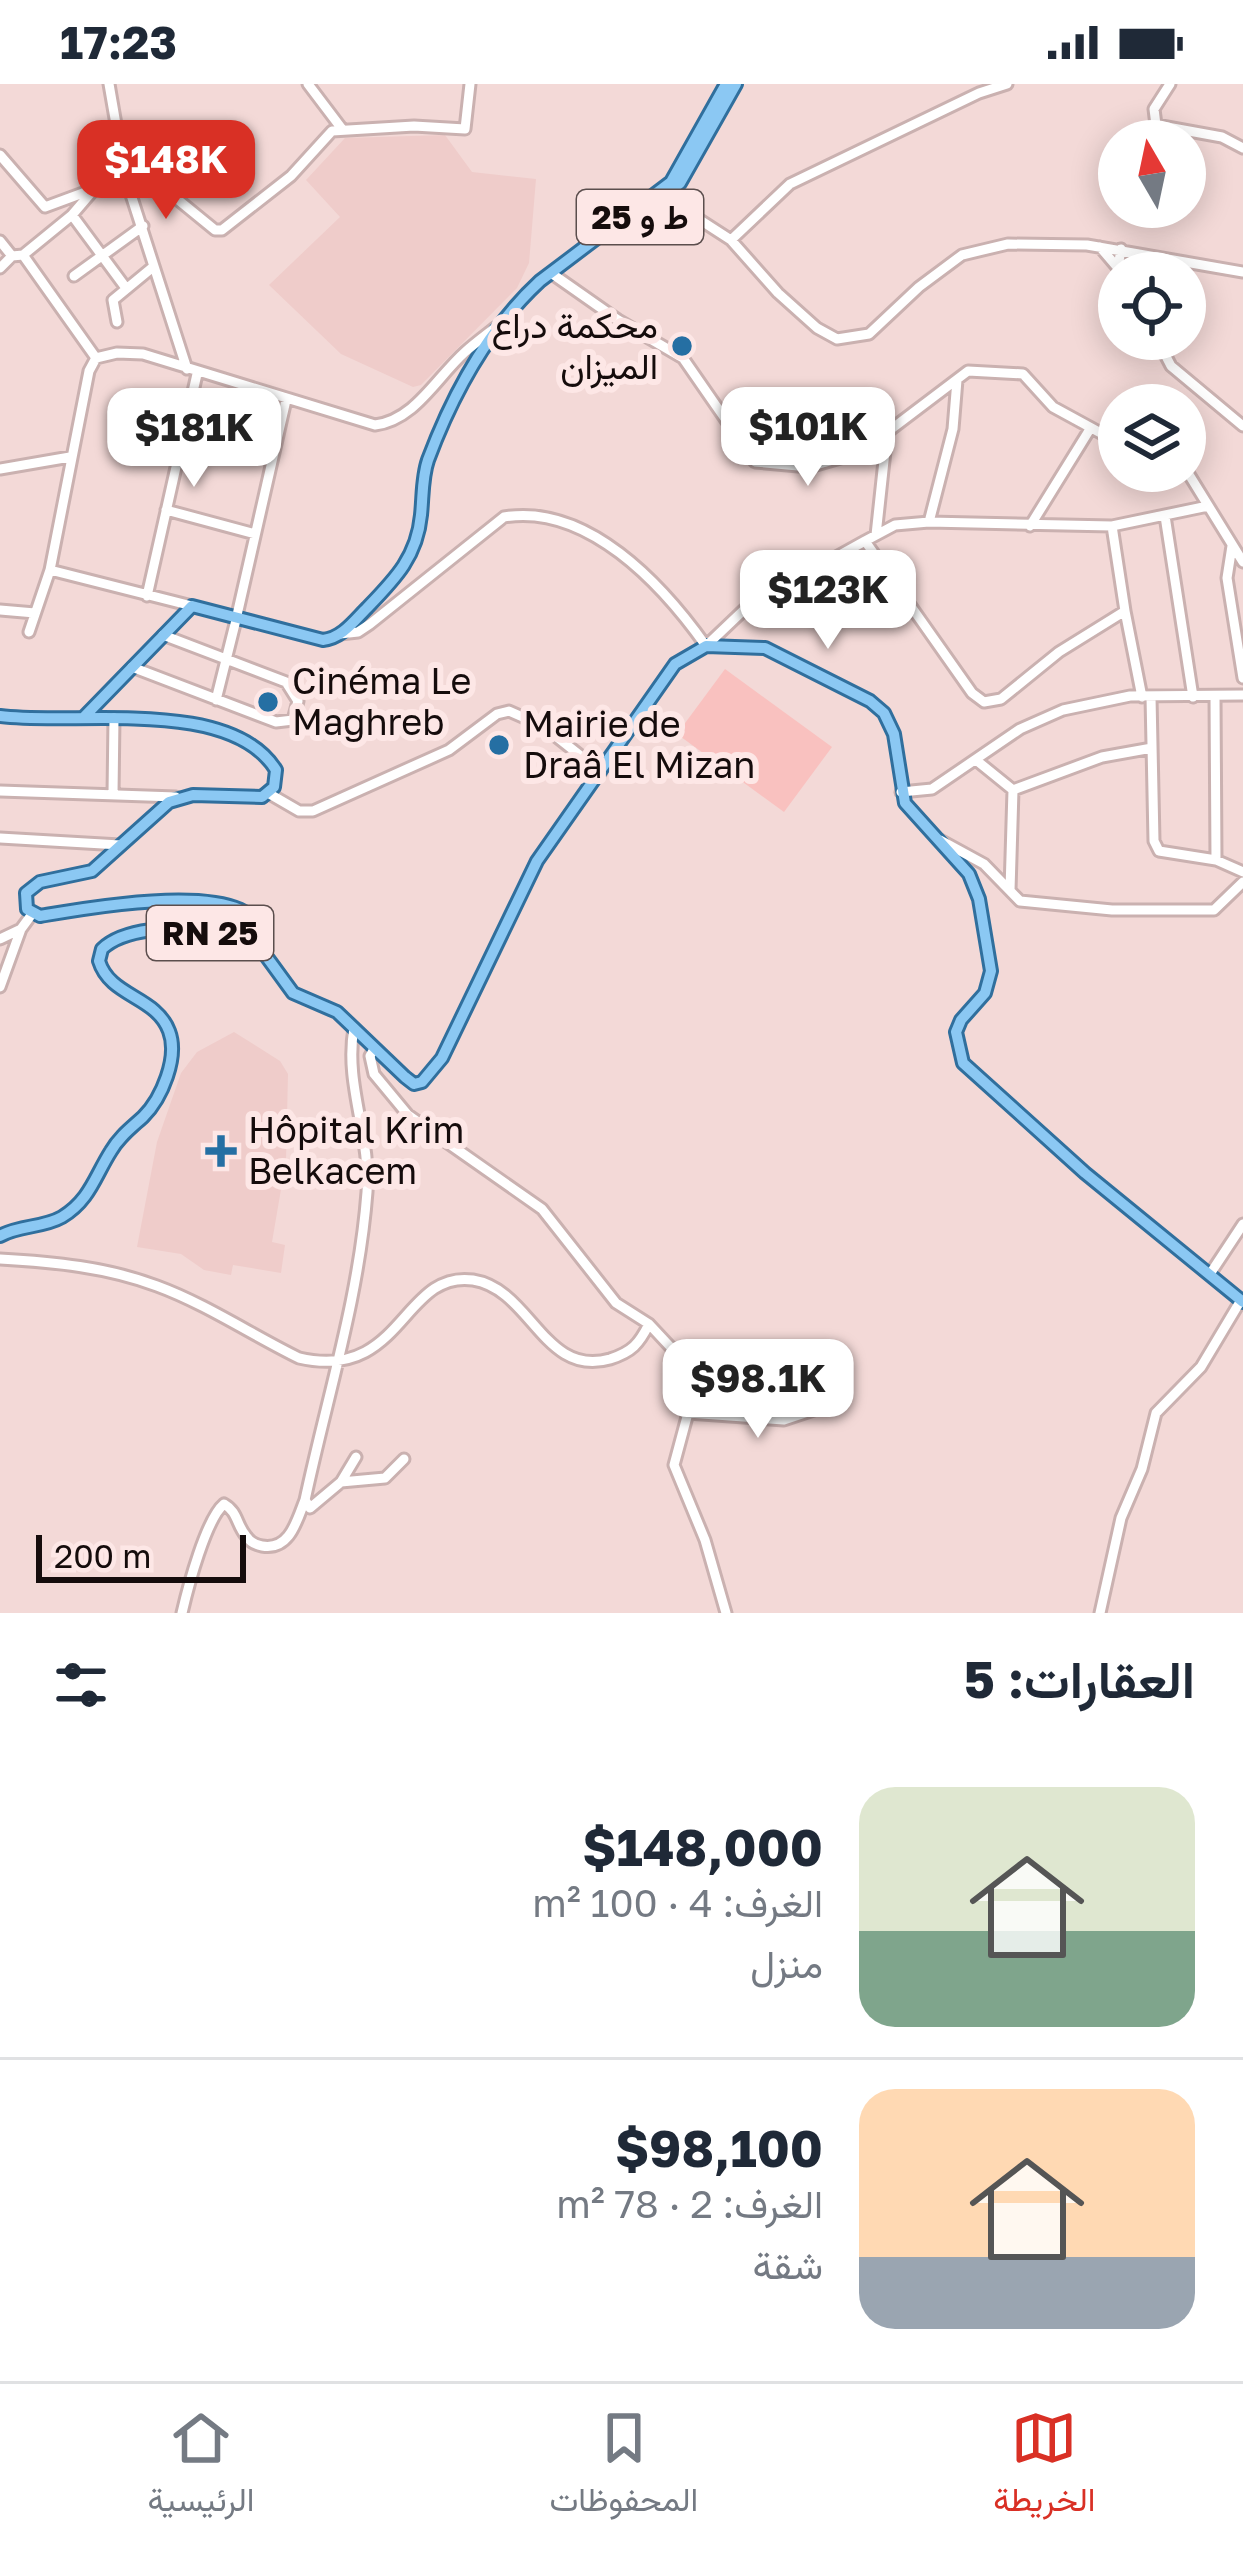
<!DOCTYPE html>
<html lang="ar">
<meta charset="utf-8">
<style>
:root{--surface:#fff;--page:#f2f2f3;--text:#1f2937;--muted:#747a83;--line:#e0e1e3;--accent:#d93025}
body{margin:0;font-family:"Golos Text",Vazirmatn,sans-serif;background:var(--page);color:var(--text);direction:rtl;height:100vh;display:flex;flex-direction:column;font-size:45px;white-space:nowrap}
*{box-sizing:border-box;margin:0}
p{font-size:39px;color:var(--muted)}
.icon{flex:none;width:66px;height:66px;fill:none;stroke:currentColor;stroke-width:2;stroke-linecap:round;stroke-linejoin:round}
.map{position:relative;height:1529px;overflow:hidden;direction:ltr}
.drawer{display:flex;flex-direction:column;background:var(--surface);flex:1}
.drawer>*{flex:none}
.needle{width:78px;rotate:351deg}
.fabs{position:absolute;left:1098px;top:36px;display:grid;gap:24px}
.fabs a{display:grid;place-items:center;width:108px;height:108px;border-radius:50%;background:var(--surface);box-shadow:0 6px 30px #0003;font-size:60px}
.scale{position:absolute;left:36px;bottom:30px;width:210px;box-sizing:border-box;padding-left:12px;border:6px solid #150c0c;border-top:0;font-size:33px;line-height:42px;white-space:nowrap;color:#150c0c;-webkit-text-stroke:9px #fde7e6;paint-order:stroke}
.price{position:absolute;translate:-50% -102px;padding:0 27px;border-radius:24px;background:#fff;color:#222;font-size:39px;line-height:78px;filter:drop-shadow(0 3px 6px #0008)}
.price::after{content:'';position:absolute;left:50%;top:72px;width:36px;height:27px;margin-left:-18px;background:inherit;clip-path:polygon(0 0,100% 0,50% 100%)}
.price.current{background:var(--accent);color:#fff}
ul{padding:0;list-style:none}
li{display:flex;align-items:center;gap:36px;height:300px;padding:0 48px}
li+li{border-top:3px solid var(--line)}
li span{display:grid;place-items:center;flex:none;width:336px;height:240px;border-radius:36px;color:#555}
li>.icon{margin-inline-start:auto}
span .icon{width:144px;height:144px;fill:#fffc;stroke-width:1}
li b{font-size:51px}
h2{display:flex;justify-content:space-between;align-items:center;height:144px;padding:0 48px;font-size:51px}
.status{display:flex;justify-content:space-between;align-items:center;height:84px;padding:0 60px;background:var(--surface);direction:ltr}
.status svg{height:33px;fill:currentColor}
.tabs{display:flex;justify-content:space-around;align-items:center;height:168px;border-top:3px solid var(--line);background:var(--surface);font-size:33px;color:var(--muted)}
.tabs a{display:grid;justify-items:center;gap:6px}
.tabs .current{color:var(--accent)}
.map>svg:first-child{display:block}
</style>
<div class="status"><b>17:23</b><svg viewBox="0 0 49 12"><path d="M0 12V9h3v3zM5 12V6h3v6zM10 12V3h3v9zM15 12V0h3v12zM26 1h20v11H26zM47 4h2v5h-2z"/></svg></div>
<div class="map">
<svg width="1243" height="1529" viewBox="0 0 1243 1529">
<rect width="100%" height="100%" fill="#f3d9d7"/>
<path fill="#efccca" d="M445,51L472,88L536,95L529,179L517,204L421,301L413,303L341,270L269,201L340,133L306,96L345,54Z
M234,948L280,977L288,990L286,1076L272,1158L285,1161L281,1189L233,1181L231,1191L204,1186L181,1170L137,1163L157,1058L181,989L197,968Z"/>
<path fill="#f9c1bf" d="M725,585L832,663L784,728L677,650Z"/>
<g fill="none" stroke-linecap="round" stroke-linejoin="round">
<g stroke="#cab1b0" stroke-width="15">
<path id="minor" d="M109,0L125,92L187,285
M308,0L342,45
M1170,0L1154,25L1156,41L1222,53L1243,64
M0,71L45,123L91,106
M144,88L215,146H222L291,92L332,47L414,42L465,45L470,0
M666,114L731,156L790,100L979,9L1007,0
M72,131L126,204
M731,156L778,209L817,244L837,255L869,250L919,203L962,171L1008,160L1087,161L1243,188
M0,157L12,172
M1100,163L1118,184L1121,165
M23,171L96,274
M0,184L12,172L23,171L72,131L96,103L125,92
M551,189L618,236L683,274L755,378L809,383L861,368L968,287L1023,290L1053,323L1119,359
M74,192L143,142
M117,238L113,216L153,183
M1157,255L1171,282L1243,342
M1185,384L1243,478
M0,385L70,373
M166,426L255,450
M1165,432L1193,613
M929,438L1112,442L1125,527L1059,568L1001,615L984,618L972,609L865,457L895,441L929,438L953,345L957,296
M1030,442L1090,345
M1112,442L1208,422
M876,451L887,349
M1232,462L1227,494L1243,594
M147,512L197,290
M192,522L50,486L89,287L96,274L117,269L143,270L375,341C415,336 436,294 465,268C475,259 486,251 496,243
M0,526L35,529
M1125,527L1142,613
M237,531L286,316
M29,548L50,486
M340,550L358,548L370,540L504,433C587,419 662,500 706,562L748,522L865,457
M132,583L276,638L293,636L298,617L286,598L163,551
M1215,612L1216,776
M1151,613L1154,757L1159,767L1216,776L1243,788
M216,616L236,536
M976,676L1013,706L1102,673L1152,664
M0,707L176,713
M901,708L932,705L1020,645L1063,626L1130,612L1243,611
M268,709L299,727H313L449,666L497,630L509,627L543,642L601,688
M113,710L114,634
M0,754L120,761
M940,756L984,780L1020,817L1112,826H1214L1243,798
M1010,806L1013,706
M0,855L21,845L32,830
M0,903L21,845
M374,965L370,972L374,990L408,1031L542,1125L616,1219L649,1240L677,1270L688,1329L674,1381L705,1456L726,1529
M0,1175C53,1178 107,1183 157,1202C206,1220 252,1251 299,1274C403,1298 402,1186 473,1196C531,1205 544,1294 610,1275C632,1268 639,1260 649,1240
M1210,1190L1243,1140
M688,1329L784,1336L820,1324
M341,1398L356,1373
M305,1416L310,1424L341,1398L385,1394L404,1375
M182,1529C188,1503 206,1435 224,1420C238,1428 236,1440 246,1452C250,1458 256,1461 262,1462C290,1467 297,1436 305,1416C327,1313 359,1214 367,1108C371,1052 344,1000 354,944
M1100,1529L1121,1434L1142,1385L1156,1329L1201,1283L1241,1216"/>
</g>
<g stroke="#306f9d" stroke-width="16">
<path id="major" d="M615,151L680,99L736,0
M0,632C73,642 230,612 276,686L274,703L262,713L193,711L169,718L92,787L40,798L26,809L27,825L40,832C76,826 277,787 258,861C239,864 223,850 203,847C174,842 124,844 102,865L99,877C110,913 156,912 169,947C179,973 162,1014 143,1033C131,1044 119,1053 111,1067C95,1092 90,1116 62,1133C43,1144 19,1141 0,1152
M83,634L192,522L323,556C342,554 354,537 367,524C395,495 417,473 421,431C423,412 422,393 428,376C453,309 488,245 540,197L671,98L726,0
M258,861L293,909L337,928L405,993L414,1000L422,998L442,974L537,777L675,580L706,562L765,564L870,617L884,629L894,650L905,719L969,790L979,815L991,887L985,909L961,936L956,948L963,979L1085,1089L1243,1218"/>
</g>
<use href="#minor" stroke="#fff" stroke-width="9"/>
<use href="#major" stroke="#8bc8f3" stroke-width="10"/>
</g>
<g fill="#256fa3" stroke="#fde7e6" stroke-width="4.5">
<circle cx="682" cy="262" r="12"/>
<circle cx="268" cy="618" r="12"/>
<circle cx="499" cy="661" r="12"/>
<path d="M215 1049h12v12h12v12h-12v12h-12v-12h-12v-12h12z"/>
</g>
<g text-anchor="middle" stroke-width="12" stroke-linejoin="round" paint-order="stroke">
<g fill="#fde7e6" stroke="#5b4e4d" stroke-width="3">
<rect x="577" y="106" width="126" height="54" rx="9"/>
<rect x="147" y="822" width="126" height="54" rx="9"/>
</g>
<g font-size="33" font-weight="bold" fill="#150c0c">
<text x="640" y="145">ط و 25</text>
<text x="210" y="861">RN 25</text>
</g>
<g font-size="36" fill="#150c0c" stroke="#fde7e6" text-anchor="start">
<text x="658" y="254" text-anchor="end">محكمة دراع<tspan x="658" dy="41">الميزان</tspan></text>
<text x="292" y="610">Cinéma Le<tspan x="292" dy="41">Maghreb</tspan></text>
<text x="523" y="653">Mairie de<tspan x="523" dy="41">Draâ El Mizan</tspan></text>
<text x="248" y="1059">Hôpital Krim<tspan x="248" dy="41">Belkacem</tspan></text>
</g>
</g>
</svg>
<div class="fabs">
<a><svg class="needle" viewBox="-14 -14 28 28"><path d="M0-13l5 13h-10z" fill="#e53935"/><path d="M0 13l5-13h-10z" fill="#747a83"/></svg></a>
<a><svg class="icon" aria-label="locate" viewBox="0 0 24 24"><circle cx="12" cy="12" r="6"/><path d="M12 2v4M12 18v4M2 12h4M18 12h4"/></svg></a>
<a><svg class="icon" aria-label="layers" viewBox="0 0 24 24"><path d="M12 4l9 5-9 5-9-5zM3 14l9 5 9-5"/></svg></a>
</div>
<div class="scale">200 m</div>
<b class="price current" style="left:166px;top:138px">$148K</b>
<b class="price" style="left:808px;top:405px">$101K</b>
<b class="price" style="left:194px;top:406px">$181K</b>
<b class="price" style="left:828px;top:568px">$123K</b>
<b class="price" style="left:758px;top:1357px">$98.1K</b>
</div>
<section class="drawer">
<h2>العقارات: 5<svg class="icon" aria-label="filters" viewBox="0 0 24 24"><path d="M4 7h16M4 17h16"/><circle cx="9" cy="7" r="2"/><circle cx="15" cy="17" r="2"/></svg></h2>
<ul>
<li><span style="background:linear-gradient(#dfe7d0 60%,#7fa58c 0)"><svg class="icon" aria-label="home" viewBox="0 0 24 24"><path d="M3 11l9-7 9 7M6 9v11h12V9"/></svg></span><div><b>$148,000</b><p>الغرف: 4 · 100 m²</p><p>منزل</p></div></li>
<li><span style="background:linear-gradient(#ffd9b3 70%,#9aa5b1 0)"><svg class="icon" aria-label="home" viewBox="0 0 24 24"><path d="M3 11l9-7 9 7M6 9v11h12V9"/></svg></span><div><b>$98,100</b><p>الغرف: 2 · 78 m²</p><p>شقة</p></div></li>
</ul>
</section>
<nav class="tabs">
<a class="current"><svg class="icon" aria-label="map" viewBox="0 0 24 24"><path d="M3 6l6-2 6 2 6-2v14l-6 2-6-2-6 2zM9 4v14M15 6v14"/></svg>الخريطة</a>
<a><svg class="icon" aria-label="saved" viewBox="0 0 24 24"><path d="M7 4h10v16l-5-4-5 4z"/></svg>المحفوظات</a>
<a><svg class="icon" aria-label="home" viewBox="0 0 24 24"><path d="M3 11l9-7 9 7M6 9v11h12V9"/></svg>الرئيسية</a>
</nav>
